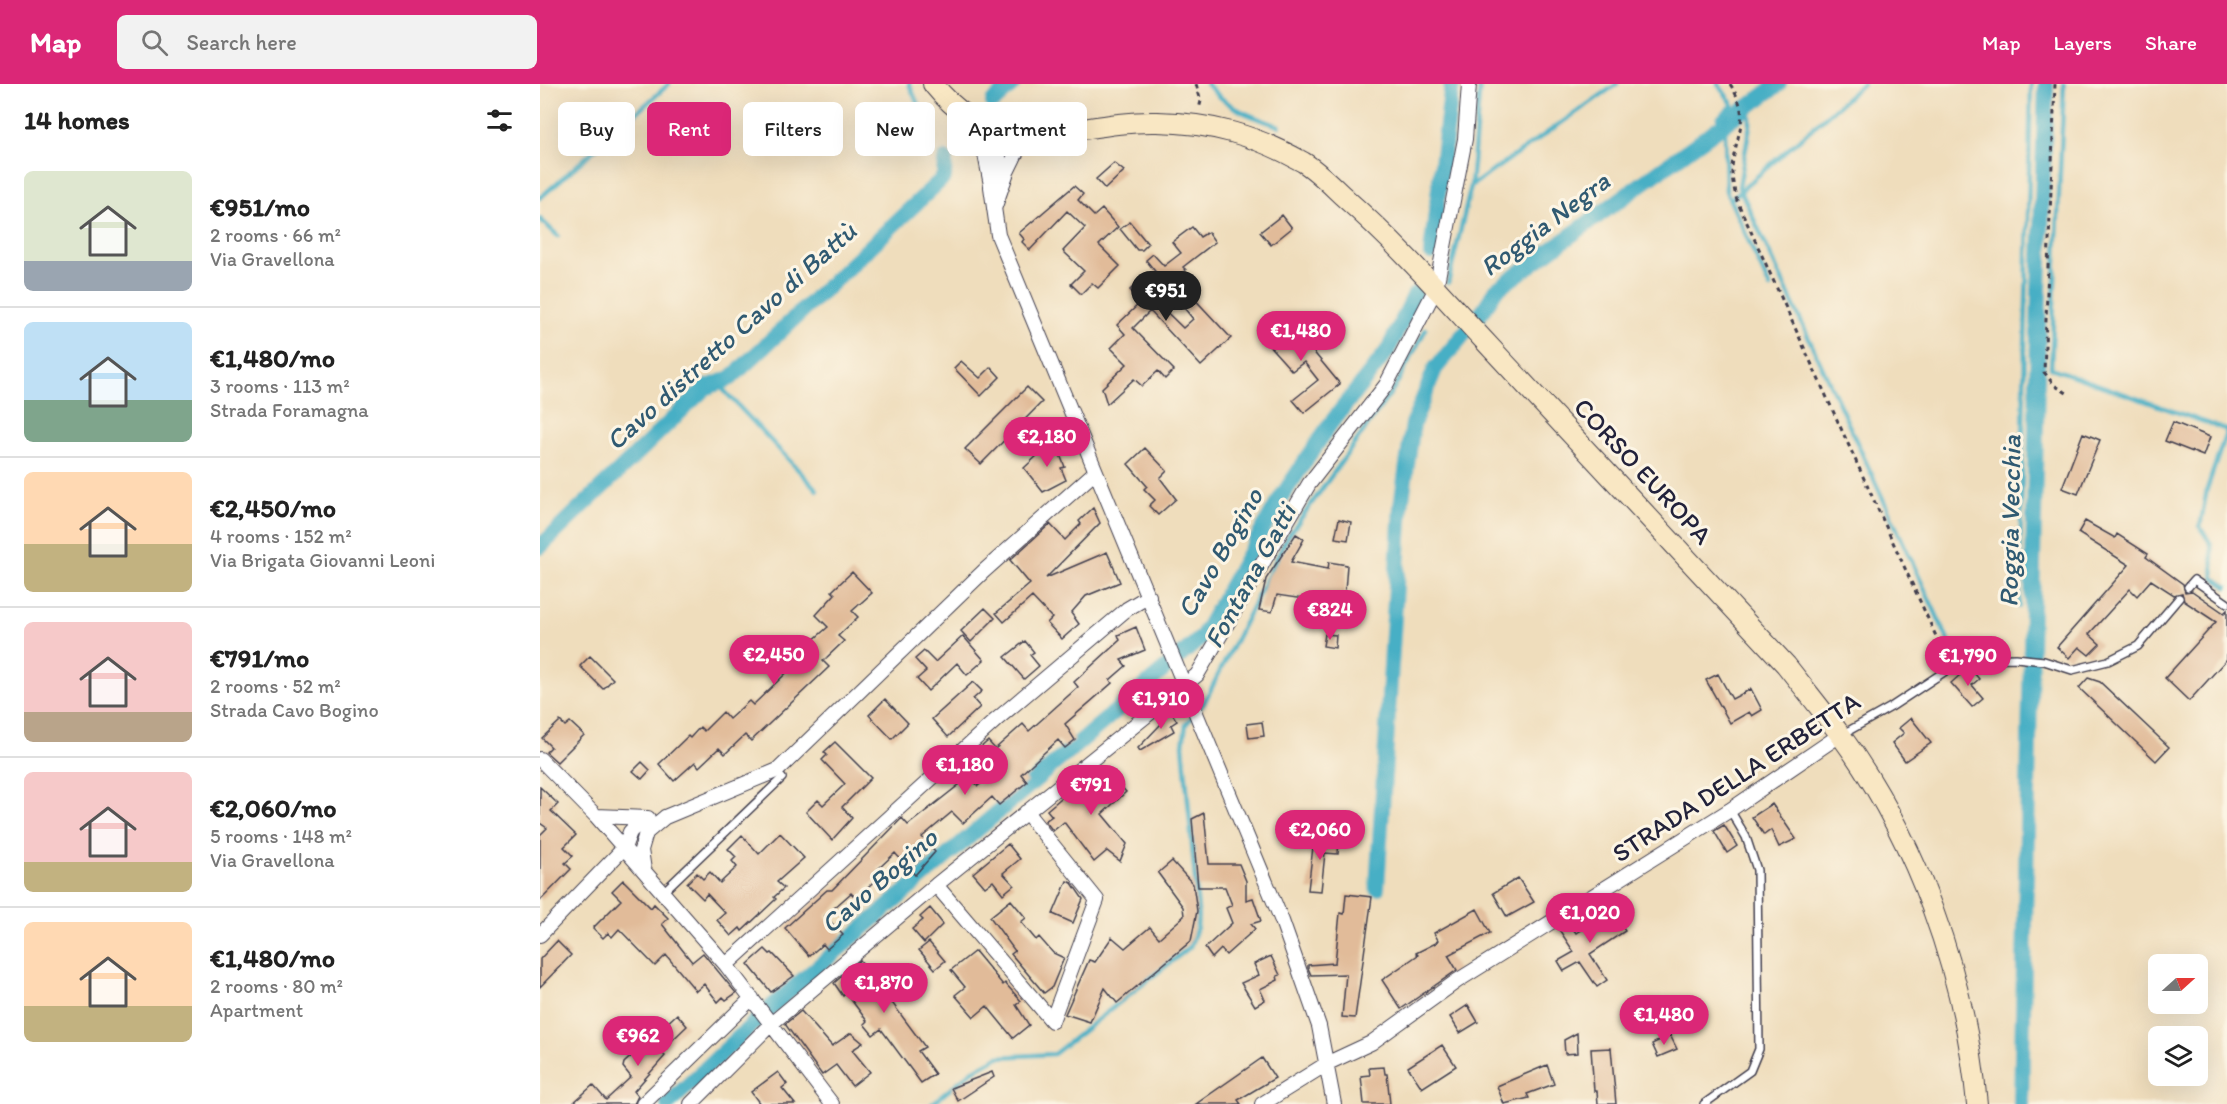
<!DOCTYPE html>
<meta charset="utf-8">
<style>
:root{--surface:#fff;--page:#f2f2f2;--text:#222;--muted:#767676;--line:#e0e0e0;--accent:#db2777}
body{margin:0;font-family:Itim,sans-serif;background:var(--page);color:var(--text);height:100vh;display:flex;flex-direction:column;font-size:22px;white-space:nowrap}
*{box-sizing:border-box;margin:0}
p{font-size:20px;color:var(--muted)}
.icon{flex:none;width:33px;height:33px;fill:none;stroke:currentColor;stroke-width:2;stroke-linecap:round;stroke-linejoin:round}
.map{position:relative;flex:1;overflow:hidden}
.details{display:flex;flex-direction:column;background:var(--surface);width:540px}
.details>*{flex:none}
.hud{position:absolute;left:18px;top:18px;width:570px;height:54px;display:flex;gap:12px}
.needle{width:39px;rotate:69deg}
.controls{position:absolute;left:1608px;top:870px;display:grid;gap:12px}
.controls a{display:grid;place-items:center;width:60px;height:60px;border-radius:9px;background:var(--surface);box-shadow:0 6px 24px #0002;font-size:30px}
.price{position:absolute;translate:-50% -51px;padding:0 14px;border-radius:21px;background:var(--accent);color:#fff;font-size:20px;line-height:39px;filter:drop-shadow(0 2px 3px #0008)}
.price::after{content:'';position:absolute;left:50%;top:36px;width:18px;height:14px;margin-left:-9px;background:inherit;clip-path:polygon(0 0,100% 0,50% 100%)}
.price.on{background:#222;color:#fff}
ul{padding:0;list-style:none}
li{display:flex;align-items:center;gap:18px;height:150px;padding:0 24px}
li+li{border-top:2px solid var(--line)}
li span{display:grid;place-items:center;flex:none;width:168px;height:120px;border-radius:9px;color:#555}
li>.icon{margin-inline-start:auto}
span .icon{width:72px;height:72px;fill:#fffc;stroke-width:1}
li b{font-size:26px}
h2{display:flex;justify-content:space-between;align-items:center;height:72px;padding:0 24px;font-size:26px}
.chip{padding:0 21px;border-radius:9px;background:var(--surface);box-shadow:0 6px 24px #0002;font-size:21px;line-height:54px}
.chip.on{background:var(--accent);color:#fff}
header{display:flex;align-items:center;gap:36px;box-sizing:border-box;height:84px;padding:0 30px;background:var(--accent);color:#fff}
header strong{font-size:28px}
nav{display:flex;gap:33px;margin-inline-start:auto;font-size:21px}
.search{width:420px;height:54px;background:var(--page);display:flex;align-items:center;gap:15px;box-sizing:border-box;padding:0 21px;border-radius:9px;color:var(--muted);font-size:22px}
main{display:flex;flex:1;min-height:0}
.map>svg:first-child{display:block}
</style>
<header>
<strong>Map</strong>
<div class="search"><svg class="icon" aria-label="search" viewBox="0 0 24 24"><circle cx="10" cy="10" r="6"/><path d="M15 15l6 6"/></svg>Search here</div>
<nav><a>Map</a><a>Layers</a><a>Share</a></nav>
</header>
<main>
<section class="details">
<h2>14 homes<svg class="icon" aria-label="filters" viewBox="0 0 24 24"><path d="M4 7h16M4 17h16"/><circle cx="9" cy="7" r="2"/><circle cx="15" cy="17" r="2"/></svg></h2>
<ul>
<li><span style="background:linear-gradient(#dfe7d0 75%,#9aa5b1 0)"><svg class="icon" aria-label="home" viewBox="0 0 24 24"><path d="M3 11l9-7 9 7M6 9v11h12V9"/></svg></span><div><b>€951/mo</b><p>2 rooms · 66 m²</p><p>Via Gravellona</p></div></li>
<li><span style="background:linear-gradient(#bfe0f5 65%,#7fa58c 0)"><svg class="icon" aria-label="home" viewBox="0 0 24 24"><path d="M3 11l9-7 9 7M6 9v11h12V9"/></svg></span><div><b>€1,480/mo</b><p>3 rooms · 113 m²</p><p>Strada Foramagna</p></div></li>
<li><span style="background:linear-gradient(#ffd9b3 60%,#c2b280 0)"><svg class="icon" aria-label="home" viewBox="0 0 24 24"><path d="M3 11l9-7 9 7M6 9v11h12V9"/></svg></span><div><b>€2,450/mo</b><p>4 rooms · 152 m²</p><p>Via Brigata Giovanni Leoni</p></div></li>
<li><span style="background:linear-gradient(#f6c9c9 75%,#b9a48a 0)"><svg class="icon" aria-label="home" viewBox="0 0 24 24"><path d="M3 11l9-7 9 7M6 9v11h12V9"/></svg></span><div><b>€791/mo</b><p>2 rooms · 52 m²</p><p>Strada Cavo Bogino</p></div></li>
<li><span style="background:linear-gradient(#f6c9c9 75%,#c2b280 0)"><svg class="icon" aria-label="home" viewBox="0 0 24 24"><path d="M3 11l9-7 9 7M6 9v11h12V9"/></svg></span><div><b>€2,060/mo</b><p>5 rooms · 148 m²</p><p>Via Gravellona</p></div></li>
<li><span style="background:linear-gradient(#ffd9b3 70%,#c2b280 0)"><svg class="icon" aria-label="home" viewBox="0 0 24 24"><path d="M3 11l9-7 9 7M6 9v11h12V9"/></svg></span><div><b>€1,480/mo</b><p>2 rooms · 80 m²</p><p>Apartment</p></div></li>
</ul>
</section>
<div class="map">
<svg width="1687" height="1020" viewBox="0 0 1687 1020">
<rect width="100%" height="100%" fill="#fcf5e5"/>
<filter id="ink" filterUnits="userSpaceOnUse"><feTurbulence type="fractalNoise" baseFrequency=".0167" numOctaves="2"/><feDisplacementMap in="SourceGraphic" scale="12" xChannelSelector="R" yChannelSelector="G"/><feConvolveMatrix kernelMatrix="1 2 1 2 8 2 1 2 1" color-interpolation-filters="sRGB"/></filter>
<filter id="wash" filterUnits="userSpaceOnUse"><feTurbulence type="fractalNoise" baseFrequency=".008" numOctaves="4" result="noise"/><feDisplacementMap in="SourceGraphic" scale="24" xChannelSelector="R" yChannelSelector="G"/><feGaussianBlur stdDeviation="1.35" result="paint"/><feColorMatrix in="noise" values="0 0 0 0 0 0 0 0 0 0 0 0 0 0 0 0 0 1.4 0 .05"/><feComposite in="paint" operator="in"/></filter>
<g filter="url(#wash)">
<rect width="100%" height="100%" fill="#efddbc"/>
<g fill="none" stroke-linecap="round" stroke-linejoin="round">
<path stroke="#46afc5" stroke-width="4.5" d="M369,0L388,43
M667,0C687,24 710,32 739,42
M1178,0L1193,21L1178,34L1185,46L1186,107L1230,204
M1524,0L1511,284L1687,346L1667,405L1660,443L1671,460L1674,494L1687,503
M1210,20V41L1199,103L1415,571
M931,102L1077,0
M0,114L129,0
M1190,116L1323,0
M0,135L18,152
M908,199L931,102L940,0
M177,299L277,406
M1479,523L1491,0
M392,1020L432,987L458,973L514,970L650,863L657,843L658,827L643,661L646,640L664,619L747,454L855,303L886,245"/>
<path stroke="#46afc5" stroke-width="16" d="M453,18L473,0
M891,168L912,0
M0,463L165,304L191,294L404,93L405,75
M837,804L861,422L873,340L895,285L942,228L956,206L1239,0
M128,1020L231,923L662,553L740,415L791,339L848,266L875,210
M1481,1020L1499,208L1506,0"/>
</g>
<g id="blocks">
<path fill="#e1bb99" d="M574,79L584,87L565,105L556,95Z
M534,102L543,110L538,116L554,132L562,125L578,143L559,161L580,182L558,204L552,199L541,210L531,200L544,187L523,167L545,144L527,127L490,166L482,158L484,155L479,149Z
M742,131L752,144L731,161L720,148Z
M590,138L608,160L602,166H597L580,145Z
M652,143L660,153L668,148L675,158L643,183L646,186L635,194L691,254L661,282L610,227L593,244L634,286L625,295L618,287L602,302L594,295L567,320L562,304L587,280L571,264L585,250L577,241L601,218L590,206L597,199L643,244L653,235L606,176L613,170L624,182L641,169L632,158Z
M744,232L800,300L764,329L753,316L778,296L764,278L752,287L726,258L732,253L726,246Z
M421,277L440,294L451,283L460,293L441,312L414,284Z
M487,303L502,318L441,380L425,365Z
M1633,338L1670,353L1663,372L1625,357Z
M1543,349L1560,356L1538,410L1522,404Z
M514,356L525,383L521,384L526,396L503,408L484,384Z
M605,364L627,387L620,394L636,415L618,431L609,422L615,416L604,405L607,402L588,380Z
M553,424L560,439L506,494L567,468L580,498L546,512L531,529L539,540L522,555L507,539L512,534L492,513L464,538L456,529L490,500L470,476L510,440L525,456L541,440L539,437Z
M799,435L811,438L808,456L795,454Z
M1545,437L1575,454L1577,450L1608,470L1606,473L1643,500L1645,508L1652,507L1684,529L1687,526V575L1649,617L1625,594L1676,538L1644,517L1642,509L1634,511L1611,496L1597,512L1590,505L1549,550L1560,560L1549,571L1539,563L1529,574L1517,563L1589,481L1538,449Z
M756,450L764,455L751,478L788,485L789,478L807,481L804,521L737,511L732,528L719,526L726,495Z
M312,488L332,509L312,527L318,533L298,552L304,557L283,577L289,583L211,657L205,651L185,670L179,664L159,683L155,678L134,697L119,680L148,652L150,654L160,643L164,647L183,628L189,635L209,617L213,621L260,576L256,571L288,543L276,531L295,510L292,507Z
M445,524L455,534L431,558L421,547Z
M596,543L605,566L581,576L586,582L570,596L572,599L525,640L535,656L525,664L518,656L481,690L487,698L459,721L452,713L423,739L412,728L382,753L395,768L375,791L355,769L338,785L342,790L316,814L311,809L285,832L303,851L287,865L283,860L269,872L245,844L287,806H292L362,734L368,741L420,700L410,690L420,681L438,702L458,685L440,664L448,657L455,665L483,640L489,647L538,603L534,598L580,556L578,551Z
M785,550L796,551L795,564L783,562Z
M423,552L444,576L427,591L417,579L388,607L377,595L386,587L375,575L384,567L395,578Z
M485,557L494,568L490,571L499,582L484,595L465,573Z
M50,572L73,595L63,605L40,582Z
M1429,583L1439,595L1432,601L1443,614L1432,623L1411,599Z
M1178,590L1192,615L1211,605L1222,626L1212,632L1209,628L1190,639L1166,596Z
M1548,594L1560,598L1629,663L1616,677L1539,604Z
M433,598L442,607L433,615L440,623L408,653L392,635Z
M345,615L368,639L352,655L329,631Z
M629,625L637,637L631,641L634,647L600,667L598,664L623,638L619,633Z
M1371,634L1391,659L1365,677L1352,659L1364,649L1359,644Z
M20,637L25,642L30,638L44,651L17,678L6,668L11,663L2,654Z
M722,638L724,652L709,654L707,640Z
M295,658L331,694L302,723L312,734L292,756L266,728L278,716L283,721L305,700L282,676L287,671L284,668Z
M102,678L110,686L102,695L93,687Z
M565,684L586,708L562,730L587,760L580,777L567,767L554,778L524,738L513,747L505,737L512,732L507,726L527,709L531,714Z
M0,703L18,720L11,727L36,751L24,763L33,772L25,779L31,785L0,817V751L7,744L0,739Z
M1232,720L1256,755L1239,763L1231,746L1224,751L1212,733Z
M664,729L669,780H699L706,797V816L713,814L721,837L711,840L715,845L686,871L681,865L672,874L665,864L692,839L686,824L692,821L685,803H658L652,735Z
M1184,741L1197,762L1187,769L1174,747Z
M240,749L264,774L237,798L244,804L234,813L236,815L202,847L200,844L191,852L177,836L185,829L167,810L163,815L147,799L157,789L163,795L170,788L180,799L197,783L192,777L196,773L188,765L202,751L219,770Z
M774,754L799,756L798,770L785,769L781,807L768,806Z
M468,760L480,775L463,789L474,801L463,810L453,797L445,803L433,789Z
M632,777L653,800L657,827L651,857L577,919L565,904L550,938L525,930L549,876L555,878L572,853L585,864L610,843L619,854L644,832L643,823L618,789Z
M978,794L994,818L967,833L953,809Z
M83,796L111,824L114,820L128,834L122,840L152,878L163,869L196,909L186,916L183,913L178,918L164,900L156,907L126,871L115,882L79,845L72,853L68,849L63,854L53,844L81,816L72,807Z
M527,797L532,799L543,815L533,839L513,830Z
M806,810L832,813L815,934L802,933L806,890L771,891L768,884V881L795,879L800,829L804,830Z
M471,816L486,834L481,838L496,856L499,853L513,869L524,874L512,903L504,909L471,870L475,867L450,833Z
M390,824L403,840L384,859L372,845L383,836L380,833Z
M937,825L950,849L908,871L917,886L861,925L842,896L878,871L876,869L896,859L898,856L894,849Z
M1073,828L1085,847L1050,870L1067,896L1057,903L1040,878L1024,887L1018,877L1034,868L1018,844L1028,838L1036,849L1064,830L1066,833Z
M17,857L31,871L0,903V875Z
M389,858L405,877L395,885L379,866Z
M225,865L230,870L232,869L254,892L231,908L208,880Z
M435,867L463,901L465,899L481,917L476,921L489,941L473,954L447,922L434,933L415,911L425,903L411,886Z
M731,872L740,891L737,892L738,896L720,905L725,916L715,922L701,899L719,891L714,880Z
M320,876L335,896L351,884L360,895L344,908L385,963L378,967L395,990L381,999L341,945L333,951L324,940L327,937L306,909L303,912L294,899Z
M928,921L938,938L920,949L910,933Z
M261,927L292,962L311,949L323,959L312,966L330,988L312,1002L296,981L282,991L245,940Z
M137,930L147,942L121,967L125,972L94,1007L98,1012L94,1020H32L53,1001L66,1016L91,993L83,983L84,979Z
M1037,949L1038,969L1025,970L1024,956Z
M1130,951L1137,965L1118,973L1112,960Z
M902,961L916,982L882,1004L868,983Z
M1071,964L1076,1020H1058L1057,1007H1054L1051,965Z
M722,974L735,994L698,1016L701,1020H656Z
M1007,981L1014,1000L987,1010L989,1014L964,1020L957,1002Z
M844,983L845,990H847L850,1020H824L821,992L830,991L829,984Z
M238,988L247,1000L242,1004L255,1020H220L211,1008Z
M452,988L454,993L418,1017L411,1004Z"/>
</g>
</g>
<g filter="url(#ink)">
<use href="#blocks" fill-opacity="0" stroke="#413e4e" stroke-width="1.5"/>
<g fill="none" stroke-linecap="round" stroke-linejoin="round">
<g stroke="#413e4e" stroke-width="10">
<path id="lane" d="M1648,503L1654,496L1687,519
M1303,650L1351,623L1410,584L1435,575L1476,574L1504,577L1532,586L1568,577L1598,562L1639,514
M123,808L242,694
M1164,1020L1210,987L1219,965L1217,786L1206,753L1190,726"/>
</g>
<g stroke="#413e4e" stroke-width="16">
<path id="street" d="M428,33L445,70L451,101
M456,47L459,73L451,103L458,151L742,837L779,942L794,1020
M454,125L467,88L485,51
M0,675L56,732L186,881L292,1020
M56,732L108,734
M104,786L101,766L106,749L125,733L238,686L444,487L554,389
M396,801L512,937L557,816L486,728
M0,851L84,764L90,748L104,734
M186,881L456,636L587,525L609,512
M103,1020L212,914
M151,1020L231,940L396,801L657,591L769,400L846,301L896,204L925,55L929,0
M722,1020L788,979L831,959L917,897L1190,726L1300,651"/>
</g>
<g stroke="#413e4e" stroke-width="22">
<path id="secondary" d="M393,0C463,86 527,36 617,38C671,39 715,51 763,78C778,87 792,102 805,114C853,156 896,204 939,251C1041,361 1144,471 1246,581C1264,604 1282,626 1299,649C1377,755 1425,890 1437,1020"/>
</g>
<path stroke="#413e4e" stroke-width="3" stroke-dasharray="4.5 4.5" stroke-linecap="butt" d="M656,0L661,17L659,25
M1190,0C1210,31 1199,43 1193,76C1190,90 1194,104 1197,117L1406,574
M1515,0L1504,288L1514,301L1530,311"/>
<use href="#lane" stroke="#fff" stroke-width="7"/>
<use href="#street" stroke="#fff" stroke-width="14"/>
<use href="#secondary" stroke="#f9e7c3" stroke-width="20"/>
</g>
</g>
<g text-anchor="middle" stroke-width="6" stroke-linejoin="round" paint-order="stroke">
<g font-size="26" fill="#22223b" stroke="#fcf5e5">
<text transform="translate(1103 387) rotate(47)" y="9">CORSO EUROPA</text>
<text transform="translate(1196 693) rotate(-33)" y="9">STRADA DELLA ERBETTA</text>
</g>
<g font-size="27" font-style="italic" fill="#305a72" stroke="#fcf5e5">
<text transform="translate(1005 140) rotate(-37)" y="9">Roggia Negra</text>
<text transform="translate(191 252) rotate(-42)" y="9">Cavo distretto Cavo di Battù</text>
<text transform="translate(1470 437) rotate(-89)" y="9">Roggia Vecchia</text>
<text transform="translate(680 469) rotate(-60)" y="9">Cavo Bogino</text>
<text transform="translate(710 492) rotate(-61)" y="9">Fontana Gatti</text>
<text transform="translate(339 797) rotate(-41)" y="9">Cavo Bogino</text>
</g>
</g>
</svg>
<div class="controls">
<a><svg class="needle" viewBox="-14 -14 28 28"><path d="M0-13l5 13h-10z" fill="#e53935"/><path d="M0 13l5-13h-10z" fill="#767676"/></svg></a>
<a><svg class="icon" aria-label="layers" viewBox="0 0 24 24"><path d="M12 4l9 5-9 5-9-5zM3 14l9 5 9-5"/></svg></a>
</div>
<b class="price on" style="left:626px;top:238px">€951</b>
<b class="price" style="left:761px;top:278px">€1,480</b>
<b class="price" style="left:507px;top:384px">€2,180</b>
<b class="price" style="left:790px;top:557px">€824</b>
<b class="price" style="left:234px;top:602px">€2,450</b>
<b class="price" style="left:1428px;top:603px">€1,790</b>
<b class="price" style="left:621px;top:646px">€1,910</b>
<b class="price" style="left:425px;top:712px">€1,180</b>
<b class="price" style="left:551px;top:732px">€791</b>
<b class="price" style="left:780px;top:777px">€2,060</b>
<b class="price" style="left:1050px;top:860px">€1,020</b>
<b class="price" style="left:344px;top:930px">€1,870</b>
<b class="price" style="left:1124px;top:962px">€1,480</b>
<b class="price" style="left:98px;top:983px">€962</b>
<div class="hud">
<a class="chip">Buy</a>
<a class="chip on">Rent</a>
<a class="chip">Filters</a>
<a class="chip">New</a>
<a class="chip">Apartment</a>
</div>
</div>
</main>
